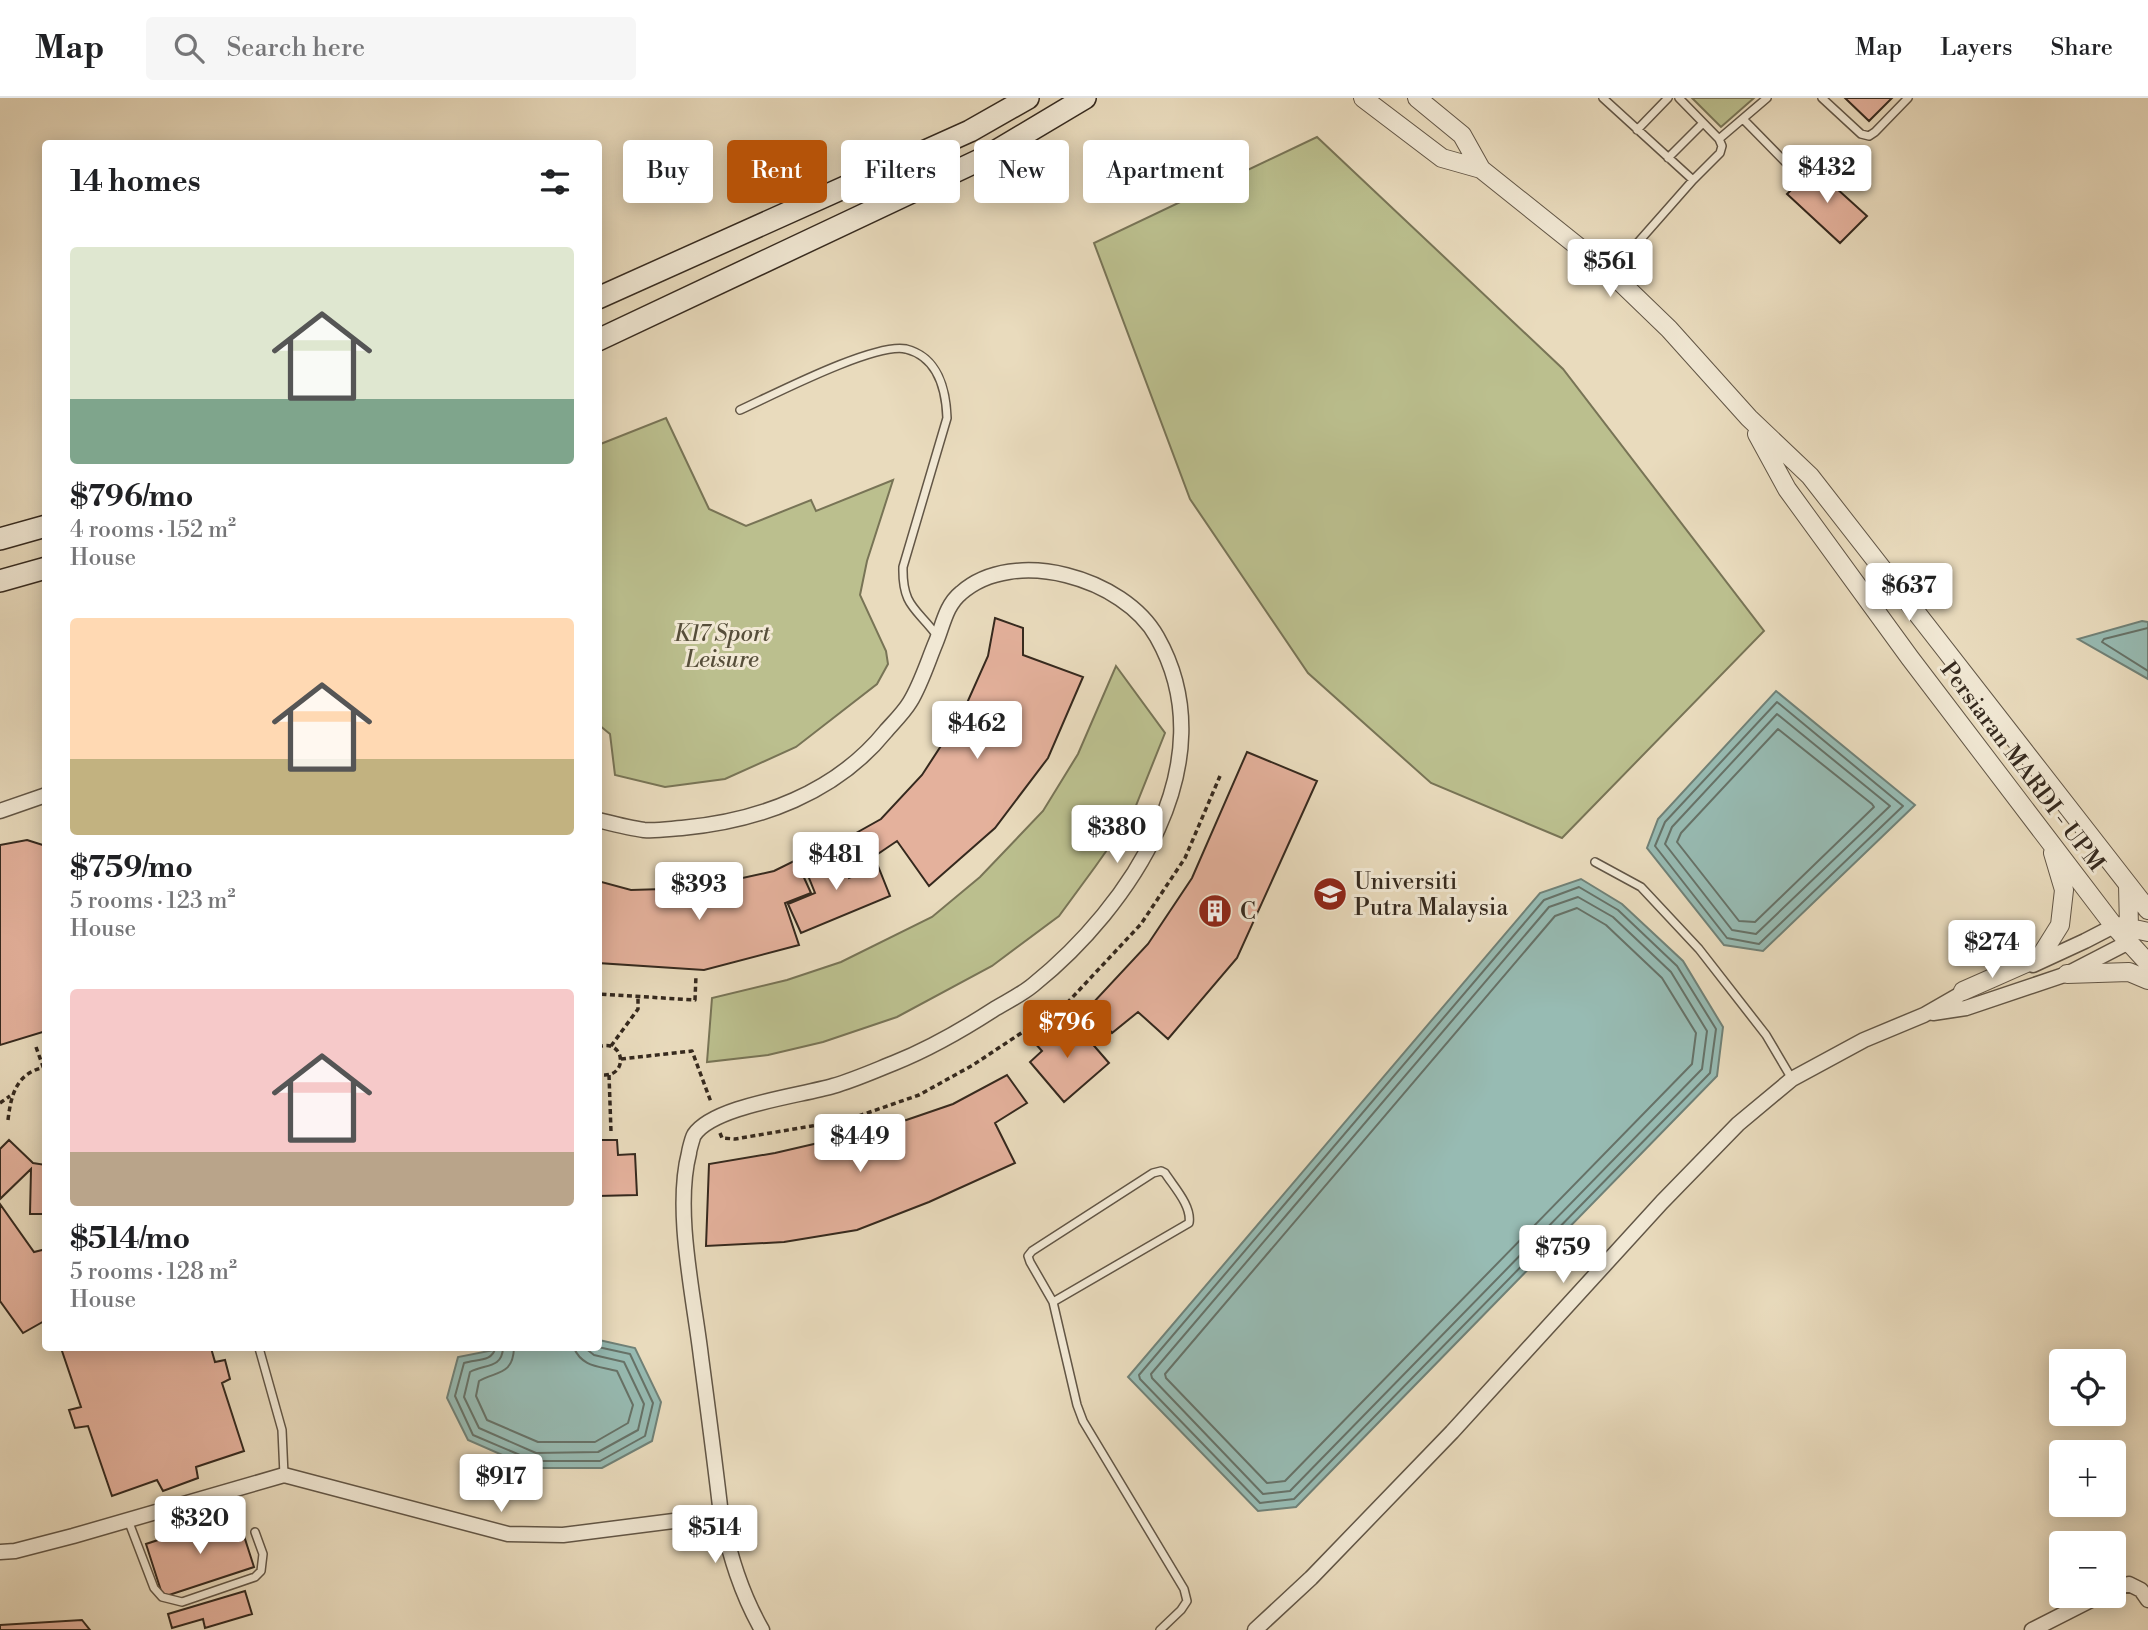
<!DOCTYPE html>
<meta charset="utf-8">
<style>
:root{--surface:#fff;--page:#f6f6f6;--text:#202124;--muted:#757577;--line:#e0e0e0;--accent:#b45309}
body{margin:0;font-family:"Libre Bodoni",serif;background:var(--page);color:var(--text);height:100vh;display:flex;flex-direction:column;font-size:26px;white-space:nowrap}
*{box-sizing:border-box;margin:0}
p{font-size:23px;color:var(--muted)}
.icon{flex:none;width:38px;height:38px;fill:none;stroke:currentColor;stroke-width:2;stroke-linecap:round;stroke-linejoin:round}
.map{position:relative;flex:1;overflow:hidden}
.panel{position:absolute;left:42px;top:42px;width:560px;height:1211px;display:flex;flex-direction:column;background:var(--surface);border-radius:7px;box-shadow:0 4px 18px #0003}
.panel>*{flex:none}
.banner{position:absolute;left:623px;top:42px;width:665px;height:63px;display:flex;gap:14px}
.fabs{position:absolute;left:2049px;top:1251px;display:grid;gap:14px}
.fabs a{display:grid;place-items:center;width:77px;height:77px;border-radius:7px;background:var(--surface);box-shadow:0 4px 18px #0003;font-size:35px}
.price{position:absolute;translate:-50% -60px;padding:0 16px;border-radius:7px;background:#fff;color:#222;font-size:23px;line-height:46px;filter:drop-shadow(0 2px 4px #0008)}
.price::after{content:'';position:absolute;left:50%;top:42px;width:21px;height:16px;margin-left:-10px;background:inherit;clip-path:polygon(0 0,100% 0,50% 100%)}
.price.current{background:var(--accent);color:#fff}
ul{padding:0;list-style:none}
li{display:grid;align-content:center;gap:14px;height:371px;padding:0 28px}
li span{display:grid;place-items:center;height:217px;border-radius:7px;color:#555}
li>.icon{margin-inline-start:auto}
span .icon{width:126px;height:126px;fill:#fffc;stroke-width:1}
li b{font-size:30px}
h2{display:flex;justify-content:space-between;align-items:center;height:84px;padding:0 28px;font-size:30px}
.pill{padding:0 24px;border-radius:7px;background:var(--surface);box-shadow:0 4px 18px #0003;font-size:24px;line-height:63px}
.pill.current{background:var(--accent);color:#fff}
header{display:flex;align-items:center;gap:42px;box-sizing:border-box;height:98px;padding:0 35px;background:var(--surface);border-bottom:2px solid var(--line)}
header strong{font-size:33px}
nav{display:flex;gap:38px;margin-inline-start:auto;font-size:24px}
.search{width:490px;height:63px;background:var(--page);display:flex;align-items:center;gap:18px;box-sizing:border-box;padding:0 24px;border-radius:7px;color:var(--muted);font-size:26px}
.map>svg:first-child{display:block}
</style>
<header>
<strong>Map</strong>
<div class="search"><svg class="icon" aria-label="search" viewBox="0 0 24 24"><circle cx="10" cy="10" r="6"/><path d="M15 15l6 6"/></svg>Search here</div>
<nav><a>Map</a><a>Layers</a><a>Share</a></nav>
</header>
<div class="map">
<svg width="2148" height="1532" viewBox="0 0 2148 1532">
<rect width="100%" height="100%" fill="#e9dbbd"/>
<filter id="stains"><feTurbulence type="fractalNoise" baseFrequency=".00286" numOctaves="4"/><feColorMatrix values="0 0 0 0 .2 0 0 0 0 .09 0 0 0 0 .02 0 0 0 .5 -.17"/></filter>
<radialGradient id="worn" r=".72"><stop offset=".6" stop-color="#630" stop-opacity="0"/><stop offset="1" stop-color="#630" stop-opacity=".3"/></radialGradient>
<path fill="#bbbf8e" stroke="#787456" stroke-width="2" d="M1692,0H1754L1721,29Z
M1317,39L1563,271L1764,533L1562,740L1431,685L1308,575L1190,401L1094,145Z
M666,320L709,411L746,428L811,402L816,413L893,382L867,463L860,497L886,553L888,566L877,586L796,649L725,681L665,689L615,677L610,636L599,627L598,347Z
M1116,568L1165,635L1133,715L1095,769L1059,818L992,868L897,919L823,944L768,957L707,964L712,900L787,882L841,864L932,819L980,779L1043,713L1078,656Z"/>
<path fill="#97bbb3" stroke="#708177" stroke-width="2" d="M2142,523L2148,524V581L2078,541Z
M1776,593L1915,707L1763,853L1724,847L1647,750L1658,721Z
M1581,781L1622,806L1683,863L1723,929L1717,978L1296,1409L1258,1413L1128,1279L1540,795Z
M599,1242L635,1250L661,1304L652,1343L602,1370H532L468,1342L447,1300L458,1259L504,1250H598Z"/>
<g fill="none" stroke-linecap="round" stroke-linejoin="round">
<path stroke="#667268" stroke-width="2" d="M2148,530L2104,541L2102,544L2148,573
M1777,604L1903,708L1759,846L1727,840L1655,748L1665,724Z
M1777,616L1890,708L1756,836L1732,832L1665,746L1672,729Z
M1778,631L1872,706L1874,709L1755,824L1739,823L1677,744L1681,735Z
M1579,789L1618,812L1677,868L1716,931L1710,975L1294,1401L1260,1405L1140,1281L1139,1277L1544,802Z
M1578,799L1613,819L1671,874L1707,933L1702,971L1290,1393L1263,1396L1152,1280L1151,1276L1549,809Z
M1577,810L1606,827L1662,880L1696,935L1692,966L1285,1383L1267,1385L1166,1280L1165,1276L1555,818Z
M495,1250C493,1264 475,1261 464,1265L455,1298L473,1337L534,1363H600L645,1338L653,1305L630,1256L598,1249
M503,1250C502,1271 484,1266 470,1274L464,1299L479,1330L536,1355L598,1354L638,1332L644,1306L624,1264L594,1257L585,1250
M514,1250C513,1277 497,1273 479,1283L476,1298L487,1322L538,1344H595L628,1325L633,1307L617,1273C599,1268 582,1269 574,1250"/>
</g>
<path fill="#e4b19c" stroke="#35291e" stroke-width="2" d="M1845,0H1892L1869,23Z
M1814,70L1867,118L1840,145L1787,96Z
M995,520L1023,530V557L1083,579L1048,660L995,730L929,788L897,743L857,770L840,744L881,721L922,677L963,614L988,558Z
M1247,654L1317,683L1237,860L1168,941L1138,914L1112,935L1091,907L1148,846L1192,780Z
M27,742L46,748V933L0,947V747Z
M837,751L849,780L878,768L890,798L801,835L788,806L815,795L803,765Z
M796,762L811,795L785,805L799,847L704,872L598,865V783L631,792L697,790L774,773Z
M1058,924L1067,935L1076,927L1109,965L1064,1004L1030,964L1042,953L1034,944Z
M1007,977L1027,1005L995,1025L1015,1065L929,1104L857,1132L784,1144L706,1148L709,1066L775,1055L883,1030L953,1006Z
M9,1042L33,1065L46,1067V1116H30L31,1071L0,1101V1051Z
M598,1042H617L618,1057L635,1056L637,1097L598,1098Z
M0,1106L34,1154L46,1151V1222L23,1235L0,1203Z
M61,1250H211L215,1264L225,1262L230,1281L222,1285L244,1353L196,1369L198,1380L163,1393L157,1382L112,1398L88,1328L75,1330L69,1312L81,1309Z
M237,1416L254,1469L163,1499L146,1446Z
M245,1493L252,1516L205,1530L203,1521L172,1530L168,1516Z
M82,1522L90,1532H0V1527Z"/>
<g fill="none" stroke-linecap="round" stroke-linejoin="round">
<g stroke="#625646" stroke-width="10">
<path id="service" d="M1603,0L1693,82
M1822,0L1861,36L1869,38L1875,34L1908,0
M1743,21L1797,76
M1637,32L1668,0
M1719,41L1767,0
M1668,60L1703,25
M1611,175L1693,82L1720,55L1722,48L1719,41L1679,0
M740,312C773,297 875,244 906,251C938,259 946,292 947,320L903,469C902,509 917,510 938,539
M1595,764L1641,789L1699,851L1766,937L1792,981
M1161,1073L1165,1075C1174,1089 1192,1108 1189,1125L1053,1204L1030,1164L1028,1158L1032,1153L1153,1075Z
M1053,1204L1077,1307L1083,1323L1184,1491L1187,1503L1181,1512L1160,1532
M259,1250L282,1332L284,1377
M128,1422L154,1490L162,1499L182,1504L255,1479L261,1473L263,1456L255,1434"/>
</g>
<g stroke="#625646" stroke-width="17">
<path id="minor" d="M0,713L46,697
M598,722C614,726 629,730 644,732C656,733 669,731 682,730C759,723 836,695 886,633C894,624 904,614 910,604C921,586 928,563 936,544C943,527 946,507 961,495C1014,448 1124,480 1157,539C1228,664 1130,809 1033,887C1021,897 1006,904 993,912C962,932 929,951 894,965C874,973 854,982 833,988C799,998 713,1008 694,1037C693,1038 689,1053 689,1055C674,1113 694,1199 701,1259C708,1312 715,1364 721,1417C730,1458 741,1495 762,1532
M2033,867L2085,843L2114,828
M1933,915L1966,910L2067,876L2127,845
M0,1454L15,1453L73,1438L284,1377L508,1436L563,1437L721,1417
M2114,1490L2129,1486L2141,1492L2148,1502
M1255,1532L1311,1480L1452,1334L1662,1104L1738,1026L1792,981L1864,942L1924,917L1971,890
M2032,1532L2099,1498"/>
</g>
<g stroke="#625646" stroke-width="20">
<path id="tertiary" d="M1363,0L1442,60L1481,71
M1417,0L1462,37L1481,71L1611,175L1669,231L1749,320L1810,378L2148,812
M1757,336L1787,391L1910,560L2114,828L2148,865
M2121,828L2148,834
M2127,845L2129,829L2128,787
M2067,876L2129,874L2148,882
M1963,893L2040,859L2060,827L2064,792L2053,755"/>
</g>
<g stroke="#35291e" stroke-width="24">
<path id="secondary" d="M598,200L970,33L1028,0
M598,242L986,59L1085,0
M0,441L46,428
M0,483L46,470"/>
</g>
<path stroke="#35291e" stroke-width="3.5" stroke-dasharray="5 3.5" stroke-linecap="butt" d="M600,873L599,896L695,902L696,877
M611,948L638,911V899
M36,949L46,977
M598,949C627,939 629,984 598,976
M621,961L692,953L711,1004
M609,977L611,1034
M0,1005L10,998
M8,1022C11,996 17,974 46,969
M720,1035L722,1040L735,1041L847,1022L919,997L973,967L1068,904L1141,826L1185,760L1220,678"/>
<use href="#service" stroke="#f1e8d4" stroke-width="7"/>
<use href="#minor" stroke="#f1e8d4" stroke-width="14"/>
<use href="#tertiary" stroke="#f1e8d4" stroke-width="18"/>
<use href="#secondary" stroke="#f1e8d4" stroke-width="21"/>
</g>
<defs>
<g id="university-disc" transform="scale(1.75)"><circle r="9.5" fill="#8f2418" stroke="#f1e8d4"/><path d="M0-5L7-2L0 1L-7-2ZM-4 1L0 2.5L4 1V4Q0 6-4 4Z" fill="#fff"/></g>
<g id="building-disc" transform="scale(1.75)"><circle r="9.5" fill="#8f2418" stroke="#f1e8d4"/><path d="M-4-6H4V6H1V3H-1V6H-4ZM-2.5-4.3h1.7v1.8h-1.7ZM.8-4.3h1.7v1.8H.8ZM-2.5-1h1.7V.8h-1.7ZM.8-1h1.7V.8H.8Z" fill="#fff"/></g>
</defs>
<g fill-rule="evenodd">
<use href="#university-disc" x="1330" y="796"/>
<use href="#building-disc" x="1215" y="813"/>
</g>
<g text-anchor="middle" stroke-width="6" stroke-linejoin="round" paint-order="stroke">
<g font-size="23" font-style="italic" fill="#564e3a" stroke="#f1e8d4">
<text x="722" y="543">K17 Sport<tspan x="722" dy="26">Leisure</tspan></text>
</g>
<g font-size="23" fill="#35291e" stroke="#f1e8d4">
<text transform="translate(2023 668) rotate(53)" y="8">Persiaran MARDI - UPM</text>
</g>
<g font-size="23" fill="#35291e" stroke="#f1e8d4" text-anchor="start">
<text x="1354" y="791">Universiti<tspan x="1354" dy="26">Putra Malaysia</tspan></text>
<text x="1240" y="821">C</text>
</g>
</g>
<rect width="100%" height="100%" filter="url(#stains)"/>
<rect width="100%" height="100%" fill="url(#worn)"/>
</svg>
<div class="fabs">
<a><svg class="icon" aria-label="locate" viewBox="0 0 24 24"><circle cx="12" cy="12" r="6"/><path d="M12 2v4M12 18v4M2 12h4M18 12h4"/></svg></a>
<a>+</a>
<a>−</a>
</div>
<b class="price" style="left:1827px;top:107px">$432</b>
<b class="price" style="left:1610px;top:201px">$561</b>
<b class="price" style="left:1909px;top:525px">$637</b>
<b class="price" style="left:977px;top:663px">$462</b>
<b class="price" style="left:1117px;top:767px">$380</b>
<b class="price" style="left:836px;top:794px">$481</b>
<b class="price" style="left:699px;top:824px">$393</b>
<b class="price" style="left:1992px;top:882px">$274</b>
<b class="price current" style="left:1067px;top:962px">$796</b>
<b class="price" style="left:860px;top:1076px">$449</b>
<b class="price" style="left:1563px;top:1187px">$759</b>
<b class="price" style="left:501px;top:1416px">$917</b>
<b class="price" style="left:200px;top:1458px">$320</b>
<b class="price" style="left:715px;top:1467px">$514</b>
<div class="banner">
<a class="pill">Buy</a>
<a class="pill current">Rent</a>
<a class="pill">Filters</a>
<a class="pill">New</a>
<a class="pill">Apartment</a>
</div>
<section class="panel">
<h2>14 homes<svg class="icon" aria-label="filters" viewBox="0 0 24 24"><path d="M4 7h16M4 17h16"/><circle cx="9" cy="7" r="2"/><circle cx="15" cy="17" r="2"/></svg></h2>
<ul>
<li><span style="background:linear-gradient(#dfe7d0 70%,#7fa58c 0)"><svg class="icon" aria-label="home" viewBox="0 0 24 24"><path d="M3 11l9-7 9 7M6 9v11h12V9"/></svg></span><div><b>$796/mo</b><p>4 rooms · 152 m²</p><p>House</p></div></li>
<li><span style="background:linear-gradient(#ffd9b3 65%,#c2b280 0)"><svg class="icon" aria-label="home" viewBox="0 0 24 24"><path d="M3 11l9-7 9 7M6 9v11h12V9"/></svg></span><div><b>$759/mo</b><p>5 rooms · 123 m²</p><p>House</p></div></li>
<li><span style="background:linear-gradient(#f6c9c9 75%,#b9a48a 0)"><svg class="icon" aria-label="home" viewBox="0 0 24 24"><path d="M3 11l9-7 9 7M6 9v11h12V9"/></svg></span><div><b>$514/mo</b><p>5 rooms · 128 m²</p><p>House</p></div></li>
</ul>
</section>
</div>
